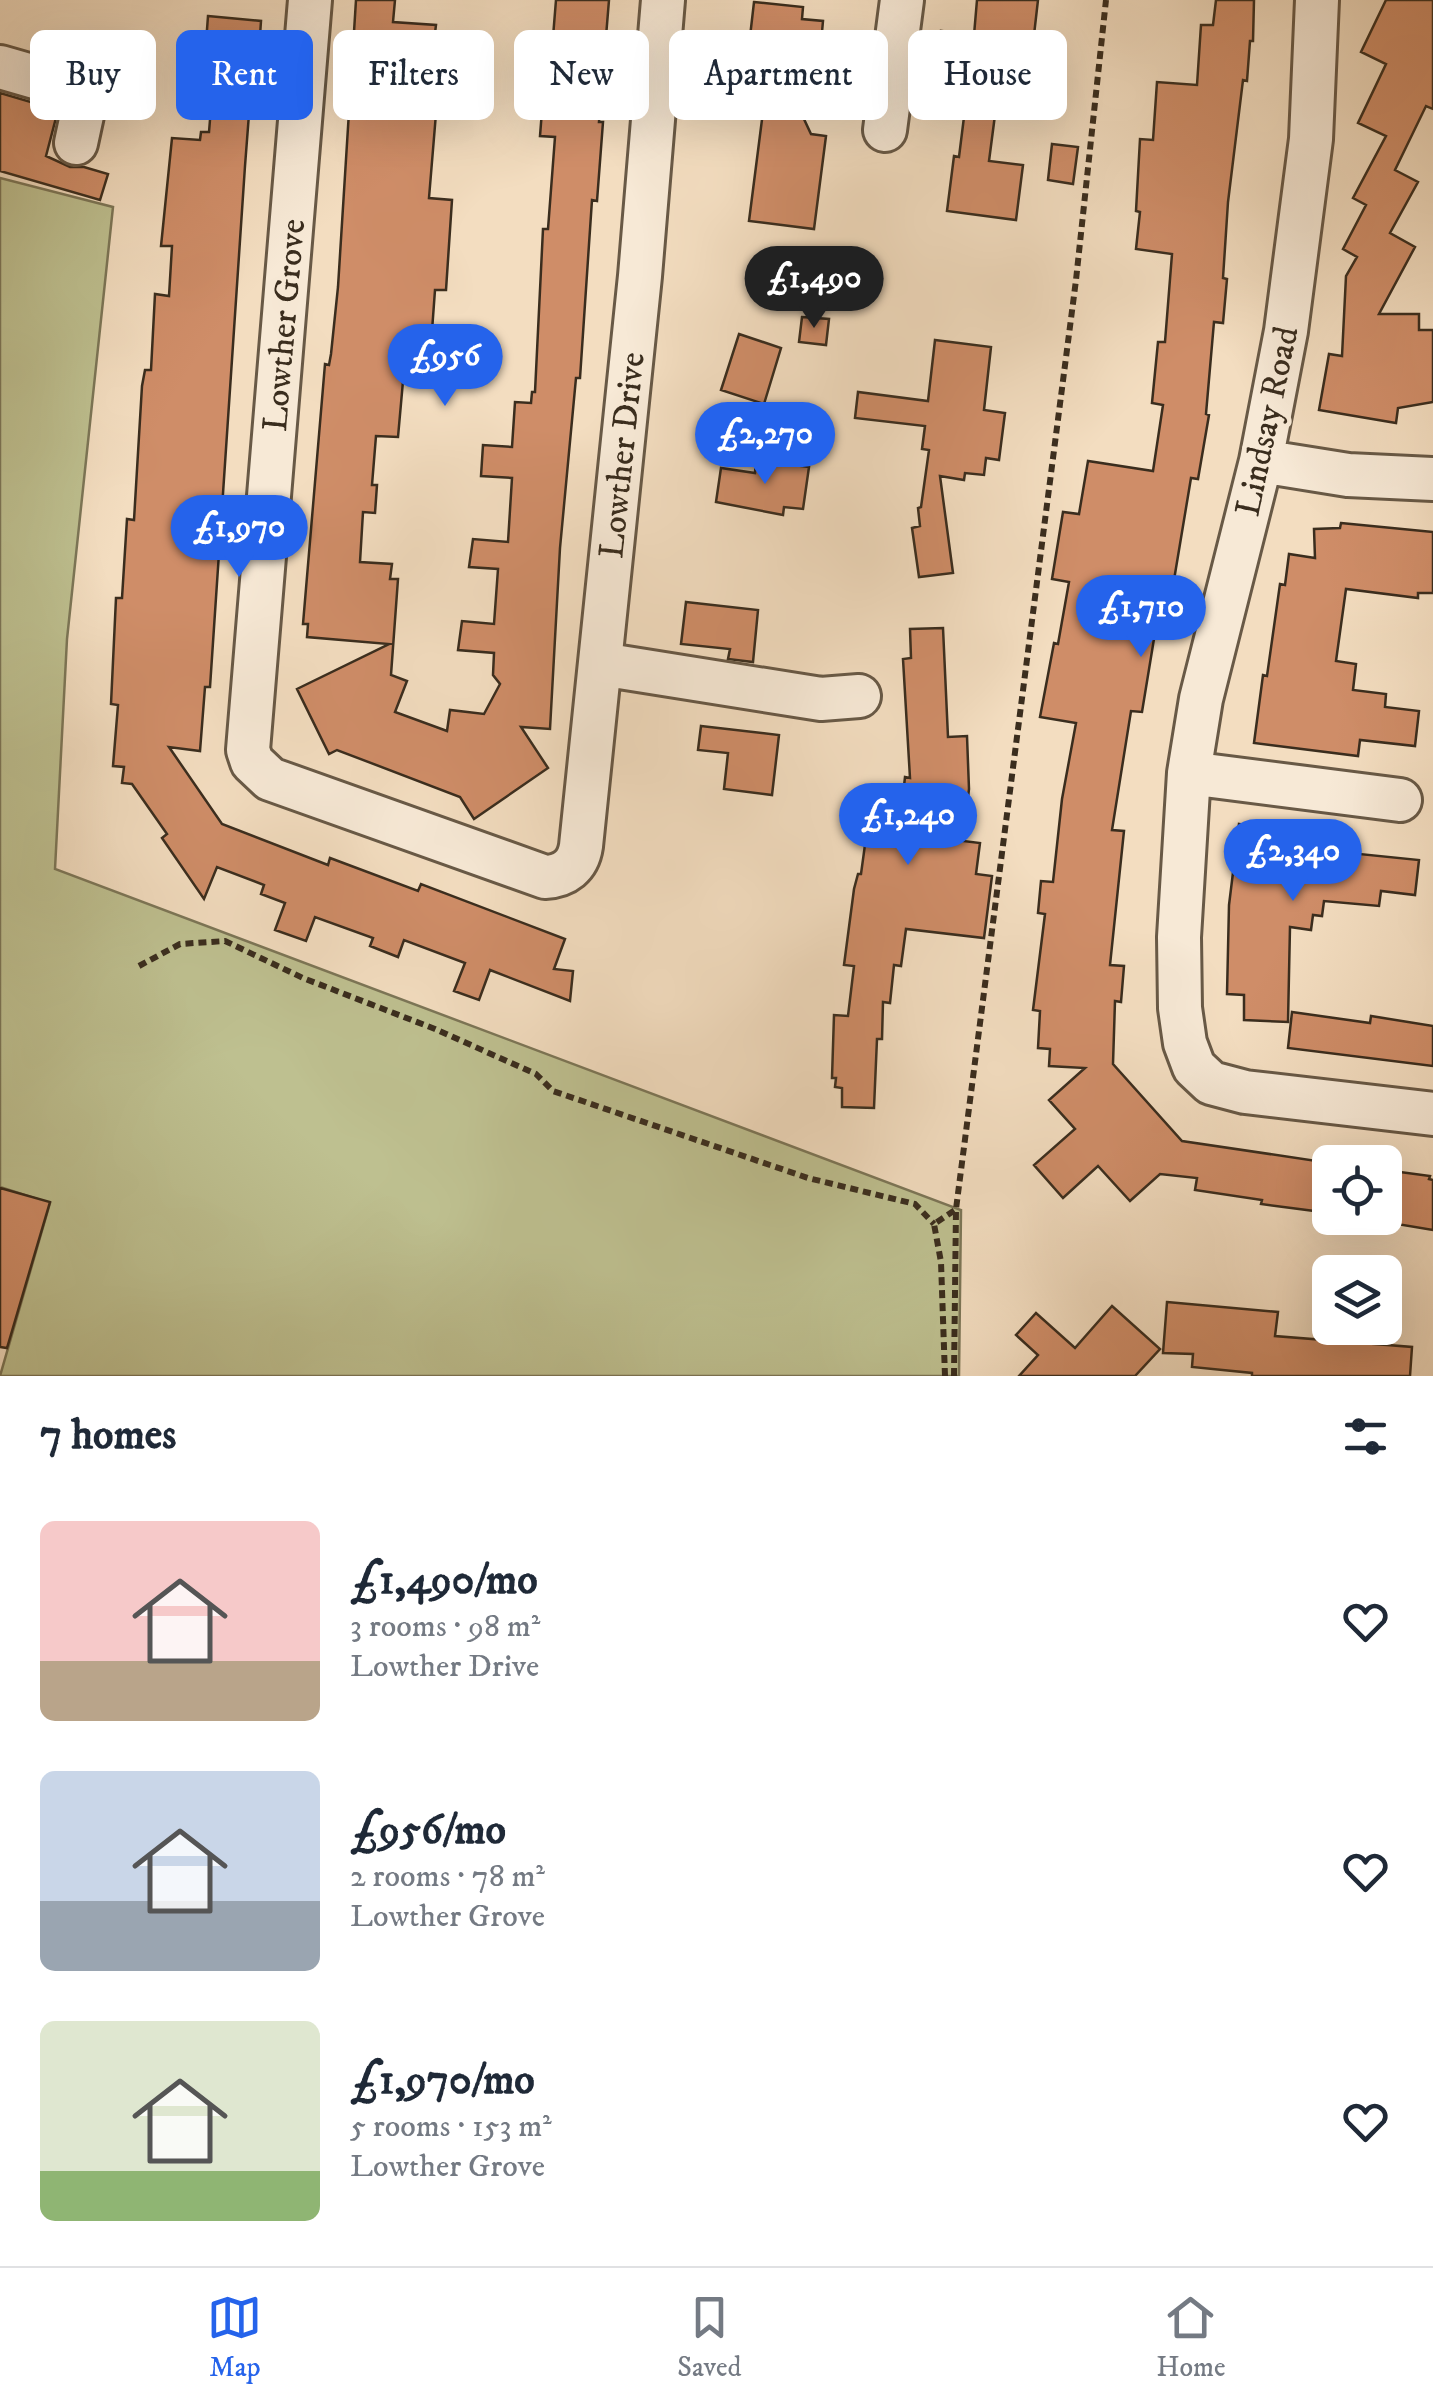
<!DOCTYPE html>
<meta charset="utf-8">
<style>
:root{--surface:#fff;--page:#f6f6f7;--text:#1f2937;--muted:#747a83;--line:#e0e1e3;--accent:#2563eb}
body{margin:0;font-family:"IM FELL DW Pica",serif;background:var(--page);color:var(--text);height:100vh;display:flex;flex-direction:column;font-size:38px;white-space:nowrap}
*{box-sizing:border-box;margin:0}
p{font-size:32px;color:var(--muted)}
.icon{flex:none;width:55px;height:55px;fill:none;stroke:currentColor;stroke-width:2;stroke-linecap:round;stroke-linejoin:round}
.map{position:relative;height:1376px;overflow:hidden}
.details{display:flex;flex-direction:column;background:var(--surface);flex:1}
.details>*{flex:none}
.guide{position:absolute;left:30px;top:30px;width:1375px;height:90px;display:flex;gap:20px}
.fabs{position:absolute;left:1312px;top:1145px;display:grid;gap:20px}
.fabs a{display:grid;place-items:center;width:90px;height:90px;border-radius:15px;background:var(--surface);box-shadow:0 10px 40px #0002;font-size:50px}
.price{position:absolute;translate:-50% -85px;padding:0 22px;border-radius:35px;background:var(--accent);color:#fff;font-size:32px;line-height:65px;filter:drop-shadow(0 2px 5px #0008)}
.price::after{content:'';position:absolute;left:50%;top:60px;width:30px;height:22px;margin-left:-15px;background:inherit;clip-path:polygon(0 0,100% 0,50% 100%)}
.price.current{background:#222;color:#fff}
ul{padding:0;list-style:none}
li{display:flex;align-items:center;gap:30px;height:250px;padding:0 40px}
li span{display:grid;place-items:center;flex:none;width:280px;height:200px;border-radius:15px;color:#555}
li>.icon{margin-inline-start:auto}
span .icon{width:120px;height:120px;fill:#fffc;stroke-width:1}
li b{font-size:42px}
h2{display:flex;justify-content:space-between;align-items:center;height:120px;padding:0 40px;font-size:42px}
.pill{padding:0 35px;border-radius:15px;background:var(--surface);box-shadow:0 10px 40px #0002;font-size:35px;line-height:90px}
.pill.current{background:var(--accent);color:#fff}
.tabs{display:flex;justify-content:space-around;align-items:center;height:140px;border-top:2px solid var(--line);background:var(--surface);font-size:28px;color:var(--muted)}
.tabs a{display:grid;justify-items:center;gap:5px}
.tabs .current{color:var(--accent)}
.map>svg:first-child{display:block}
</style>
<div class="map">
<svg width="1433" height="1376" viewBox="0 0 1433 1376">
<rect width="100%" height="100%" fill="#f3ddc0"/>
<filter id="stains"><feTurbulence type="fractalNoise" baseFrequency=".002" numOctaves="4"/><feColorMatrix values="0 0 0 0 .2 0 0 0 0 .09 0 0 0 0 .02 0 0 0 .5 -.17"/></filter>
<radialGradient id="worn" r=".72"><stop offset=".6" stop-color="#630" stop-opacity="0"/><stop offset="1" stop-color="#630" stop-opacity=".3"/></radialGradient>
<path fill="#bec090" stroke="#7c7657" stroke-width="2.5" d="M0,178L113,207L67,639L55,869L961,1210L959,1376H0L50,1203L0,1187Z"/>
<path fill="#cf8d68" stroke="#3a2d1e" stroke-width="2.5" d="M356,0H395L393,22L436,25L434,41H442L429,198L452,200L446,290H435L429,372L404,370L398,437L376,436L372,485H377L375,513L363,512L360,562L392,564L390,579H398L391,675L407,681L395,712L447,731L450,710L484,714L500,684L493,675L494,653L458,650L462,621L494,624L498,569L469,567L473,539L508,542L512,478L481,476L483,445L512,447L515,402L531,403L532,392H535L543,229H548L555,137L540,136L543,98L548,99L556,0H609L599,122H603L597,201L592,200L580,378H576L560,548L550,729L521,727L548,768L474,819L460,797L337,750L329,754L297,689L389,644L307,637L308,624H303L325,364L329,365L331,354L338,287Z
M977,0H1038L1027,96L998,92L989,161L1023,165L1016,220L947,211L954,156L959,157L971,61L939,57L941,31L974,35Z
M1216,0H1254L1253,41H1250L1247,81L1243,80L1228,202L1223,278L1227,279L1223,323L1214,322L1206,414L1209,415L1198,479L1191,478L1173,586L1163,584L1142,712L1131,711L1112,830L1124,831L1110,965L1124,966L1121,1002L1115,1001L1113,1064L1182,1141L1330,1163V1213L1261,1204L1262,1200L1195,1190L1197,1178L1160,1174L1130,1201L1098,1166L1063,1198L1034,1165L1075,1129L1049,1100L1085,1068L1049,1066L1050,1049L1038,1048L1040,1011L1033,1010L1045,914L1038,913L1041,881L1053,882L1062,799L1076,723L1040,717L1054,643L1058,644L1069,582L1052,579L1063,512L1079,514L1088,461L1153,471L1163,405L1152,403L1158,342H1165L1172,254L1136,249L1140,212L1136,211L1140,139L1153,140L1157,82L1197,85L1201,25H1213Z
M1386,0H1433V109L1426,106L1395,170L1418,182L1390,233L1415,247L1379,314H1419V330H1433V402L1398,408L1396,423L1319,410L1329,354L1342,356L1346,276L1357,257L1343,249L1366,205L1353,198L1386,136L1358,123L1386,64L1361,52Z
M754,2L803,7L802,19L823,21L818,76L782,72L811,134L826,136L814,229L749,221L764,104L752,81L745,80Z
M208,16L261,21L258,65L254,64L252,75L245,166L210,687H205L200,751L169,747L222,824L328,865L330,858L418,891L421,884L565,939L554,969L573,971L570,1001L490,970L479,1000L454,991L465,963L404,940L398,957L370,946L373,938L315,917L306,941L275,930L285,903L261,894L264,885L217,867L204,899L162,838L167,834L132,784L122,783L124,767L113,766L118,705L111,704L116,598H122L127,519L134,520L142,386L145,370H151L155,294L169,296L172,246H161L172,138L200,140L201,132H209L214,71L204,70Z
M0,93L58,110L46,156L70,167H84L108,174L100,200L0,171Z
M1052,144L1078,147L1073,184L1048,180Z
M802,317L829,319L826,345L799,342Z
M739,334L781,348L764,404L721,390Z
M935,340L991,347L984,410L1005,413L999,460L986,458L984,475L965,473L964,480L940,476L953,573L919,577L912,528L920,526L918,508L921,507L929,450L922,449L925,426L855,418L858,392L928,401Z
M756,460L809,467L803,509L784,507L783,515L716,502L721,468L755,473Z
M1341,523L1433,532V593H1418V598L1346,589L1336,661L1356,664L1353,690L1386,694L1385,707L1419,711L1415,746L1360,740L1358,756L1254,743L1263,675L1267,676L1280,584L1285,585L1289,554L1315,558L1314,529L1340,528Z
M686,602L758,610L753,662L728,659L730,649L681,644Z
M943,628L948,737L967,736L969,789L963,841L980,843L976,874L992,876L984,938L906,929L901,966L894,965L890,1003L883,1002L882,1039H877L874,1108L842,1107V1088L835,1087L836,1078H832L834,1015L848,1016L854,966L844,965L854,889L858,874H861L868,823L851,822V794L903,795L905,777L910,778L903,659L911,658L910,629Z
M701,726L779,735L772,795L724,789L728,753L698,750Z
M1239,824L1350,838L1349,853L1419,860L1415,895L1381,891L1379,906L1324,901L1322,916L1313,915L1311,930L1290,927L1288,1022L1244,1020V995L1227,994L1229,905Z
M1292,1012L1370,1023L1371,1016L1433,1026V1066L1288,1048Z
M1385,1170L1430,1176L1429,1179L1433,1180V1230L1385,1222Z
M0,1188L50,1202L7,1348L0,1347Z
M1167,1302L1278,1312L1275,1336L1412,1347L1410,1376H1252V1373L1192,1367L1193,1354L1163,1353Z
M1112,1306L1160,1349L1135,1376H1019L1038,1355L1016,1335L1036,1313L1075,1348Z"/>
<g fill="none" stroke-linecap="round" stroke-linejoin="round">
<g stroke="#685946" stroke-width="48">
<path id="minor" d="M310,0L248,750L252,762L270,779L545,877C565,876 578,866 581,846L640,276L663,0
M1317,0L1311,139L1286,331L1261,461L1201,699L1189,773L1179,937L1180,1008L1185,1043L1194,1067L1211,1083L1245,1092L1433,1114
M0,67L87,92L76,143
M885,130L902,0
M1261,461L1348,475L1433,479
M601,664L821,699L859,696
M1189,773L1400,800"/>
</g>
<path stroke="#3a2d1e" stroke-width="6" stroke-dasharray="8 5" stroke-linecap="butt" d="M139,966L180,944L225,941L303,978L435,1029L536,1074L553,1091L808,1178L915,1204L934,1224
M945,1376L941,1262L934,1224L955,1210
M954,1376L956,1209L1076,280L1106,0"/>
<use href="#minor" stroke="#f7e9d6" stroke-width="42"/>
</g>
<g text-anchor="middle" stroke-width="9" stroke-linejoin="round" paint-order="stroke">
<g font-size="35" fill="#3a2d1e" stroke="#f7e9d6">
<text transform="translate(283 325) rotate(-85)" y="12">Lowther Grove</text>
<text transform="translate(1266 421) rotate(-78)" y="12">Lindsay Road</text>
<text transform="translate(621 455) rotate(-84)" y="12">Lowther Drive</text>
</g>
</g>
<rect width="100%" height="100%" filter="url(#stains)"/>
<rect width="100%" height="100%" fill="url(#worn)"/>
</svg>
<div class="fabs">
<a><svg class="icon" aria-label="locate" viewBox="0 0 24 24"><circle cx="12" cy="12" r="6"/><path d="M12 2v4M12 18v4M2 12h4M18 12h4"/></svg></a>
<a><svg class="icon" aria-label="layers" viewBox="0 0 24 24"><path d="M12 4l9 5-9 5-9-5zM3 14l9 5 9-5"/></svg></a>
</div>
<b class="price current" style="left:814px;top:331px">£1,490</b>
<b class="price" style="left:445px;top:409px">£956</b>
<b class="price" style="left:765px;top:487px">£2,270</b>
<b class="price" style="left:239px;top:580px">£1,970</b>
<b class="price" style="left:1141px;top:660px">£1,710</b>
<b class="price" style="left:908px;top:868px">£1,240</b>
<b class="price" style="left:1293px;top:904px">£2,340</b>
<div class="guide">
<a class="pill">Buy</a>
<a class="pill current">Rent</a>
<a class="pill">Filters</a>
<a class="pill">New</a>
<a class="pill">Apartment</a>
<a class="pill">House</a>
</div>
</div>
<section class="details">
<h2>7 homes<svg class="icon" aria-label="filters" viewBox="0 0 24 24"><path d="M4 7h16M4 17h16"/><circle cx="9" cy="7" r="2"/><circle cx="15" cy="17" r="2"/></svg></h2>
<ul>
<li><span style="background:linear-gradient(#f6c9c9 70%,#b9a48a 0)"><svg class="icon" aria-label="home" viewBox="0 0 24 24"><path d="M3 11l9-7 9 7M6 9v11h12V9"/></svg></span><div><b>£1,490/mo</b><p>3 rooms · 98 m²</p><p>Lowther Drive</p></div><svg class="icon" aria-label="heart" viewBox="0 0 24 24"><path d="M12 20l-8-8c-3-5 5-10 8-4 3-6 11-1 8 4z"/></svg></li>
<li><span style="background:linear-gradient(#c9d6e8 65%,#9aa5b1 0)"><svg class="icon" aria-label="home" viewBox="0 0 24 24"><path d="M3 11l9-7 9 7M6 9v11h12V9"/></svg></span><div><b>£956/mo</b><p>2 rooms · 78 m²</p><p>Lowther Grove</p></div><svg class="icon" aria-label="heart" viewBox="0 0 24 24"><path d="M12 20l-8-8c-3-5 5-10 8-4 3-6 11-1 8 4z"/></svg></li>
<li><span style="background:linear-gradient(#dfe7d0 75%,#8fb573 0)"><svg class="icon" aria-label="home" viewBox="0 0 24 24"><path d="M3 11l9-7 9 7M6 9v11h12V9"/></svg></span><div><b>£1,970/mo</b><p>5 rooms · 153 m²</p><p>Lowther Grove</p></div><svg class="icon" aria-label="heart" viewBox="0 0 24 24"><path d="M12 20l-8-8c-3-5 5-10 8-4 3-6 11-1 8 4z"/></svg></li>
</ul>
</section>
<nav class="tabs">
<a class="current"><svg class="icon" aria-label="map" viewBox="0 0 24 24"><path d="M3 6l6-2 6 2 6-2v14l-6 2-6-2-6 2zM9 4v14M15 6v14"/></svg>Map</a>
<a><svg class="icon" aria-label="saved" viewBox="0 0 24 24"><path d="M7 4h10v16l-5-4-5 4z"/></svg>Saved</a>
<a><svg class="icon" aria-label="home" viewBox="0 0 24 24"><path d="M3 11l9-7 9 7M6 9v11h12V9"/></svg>Home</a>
</nav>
